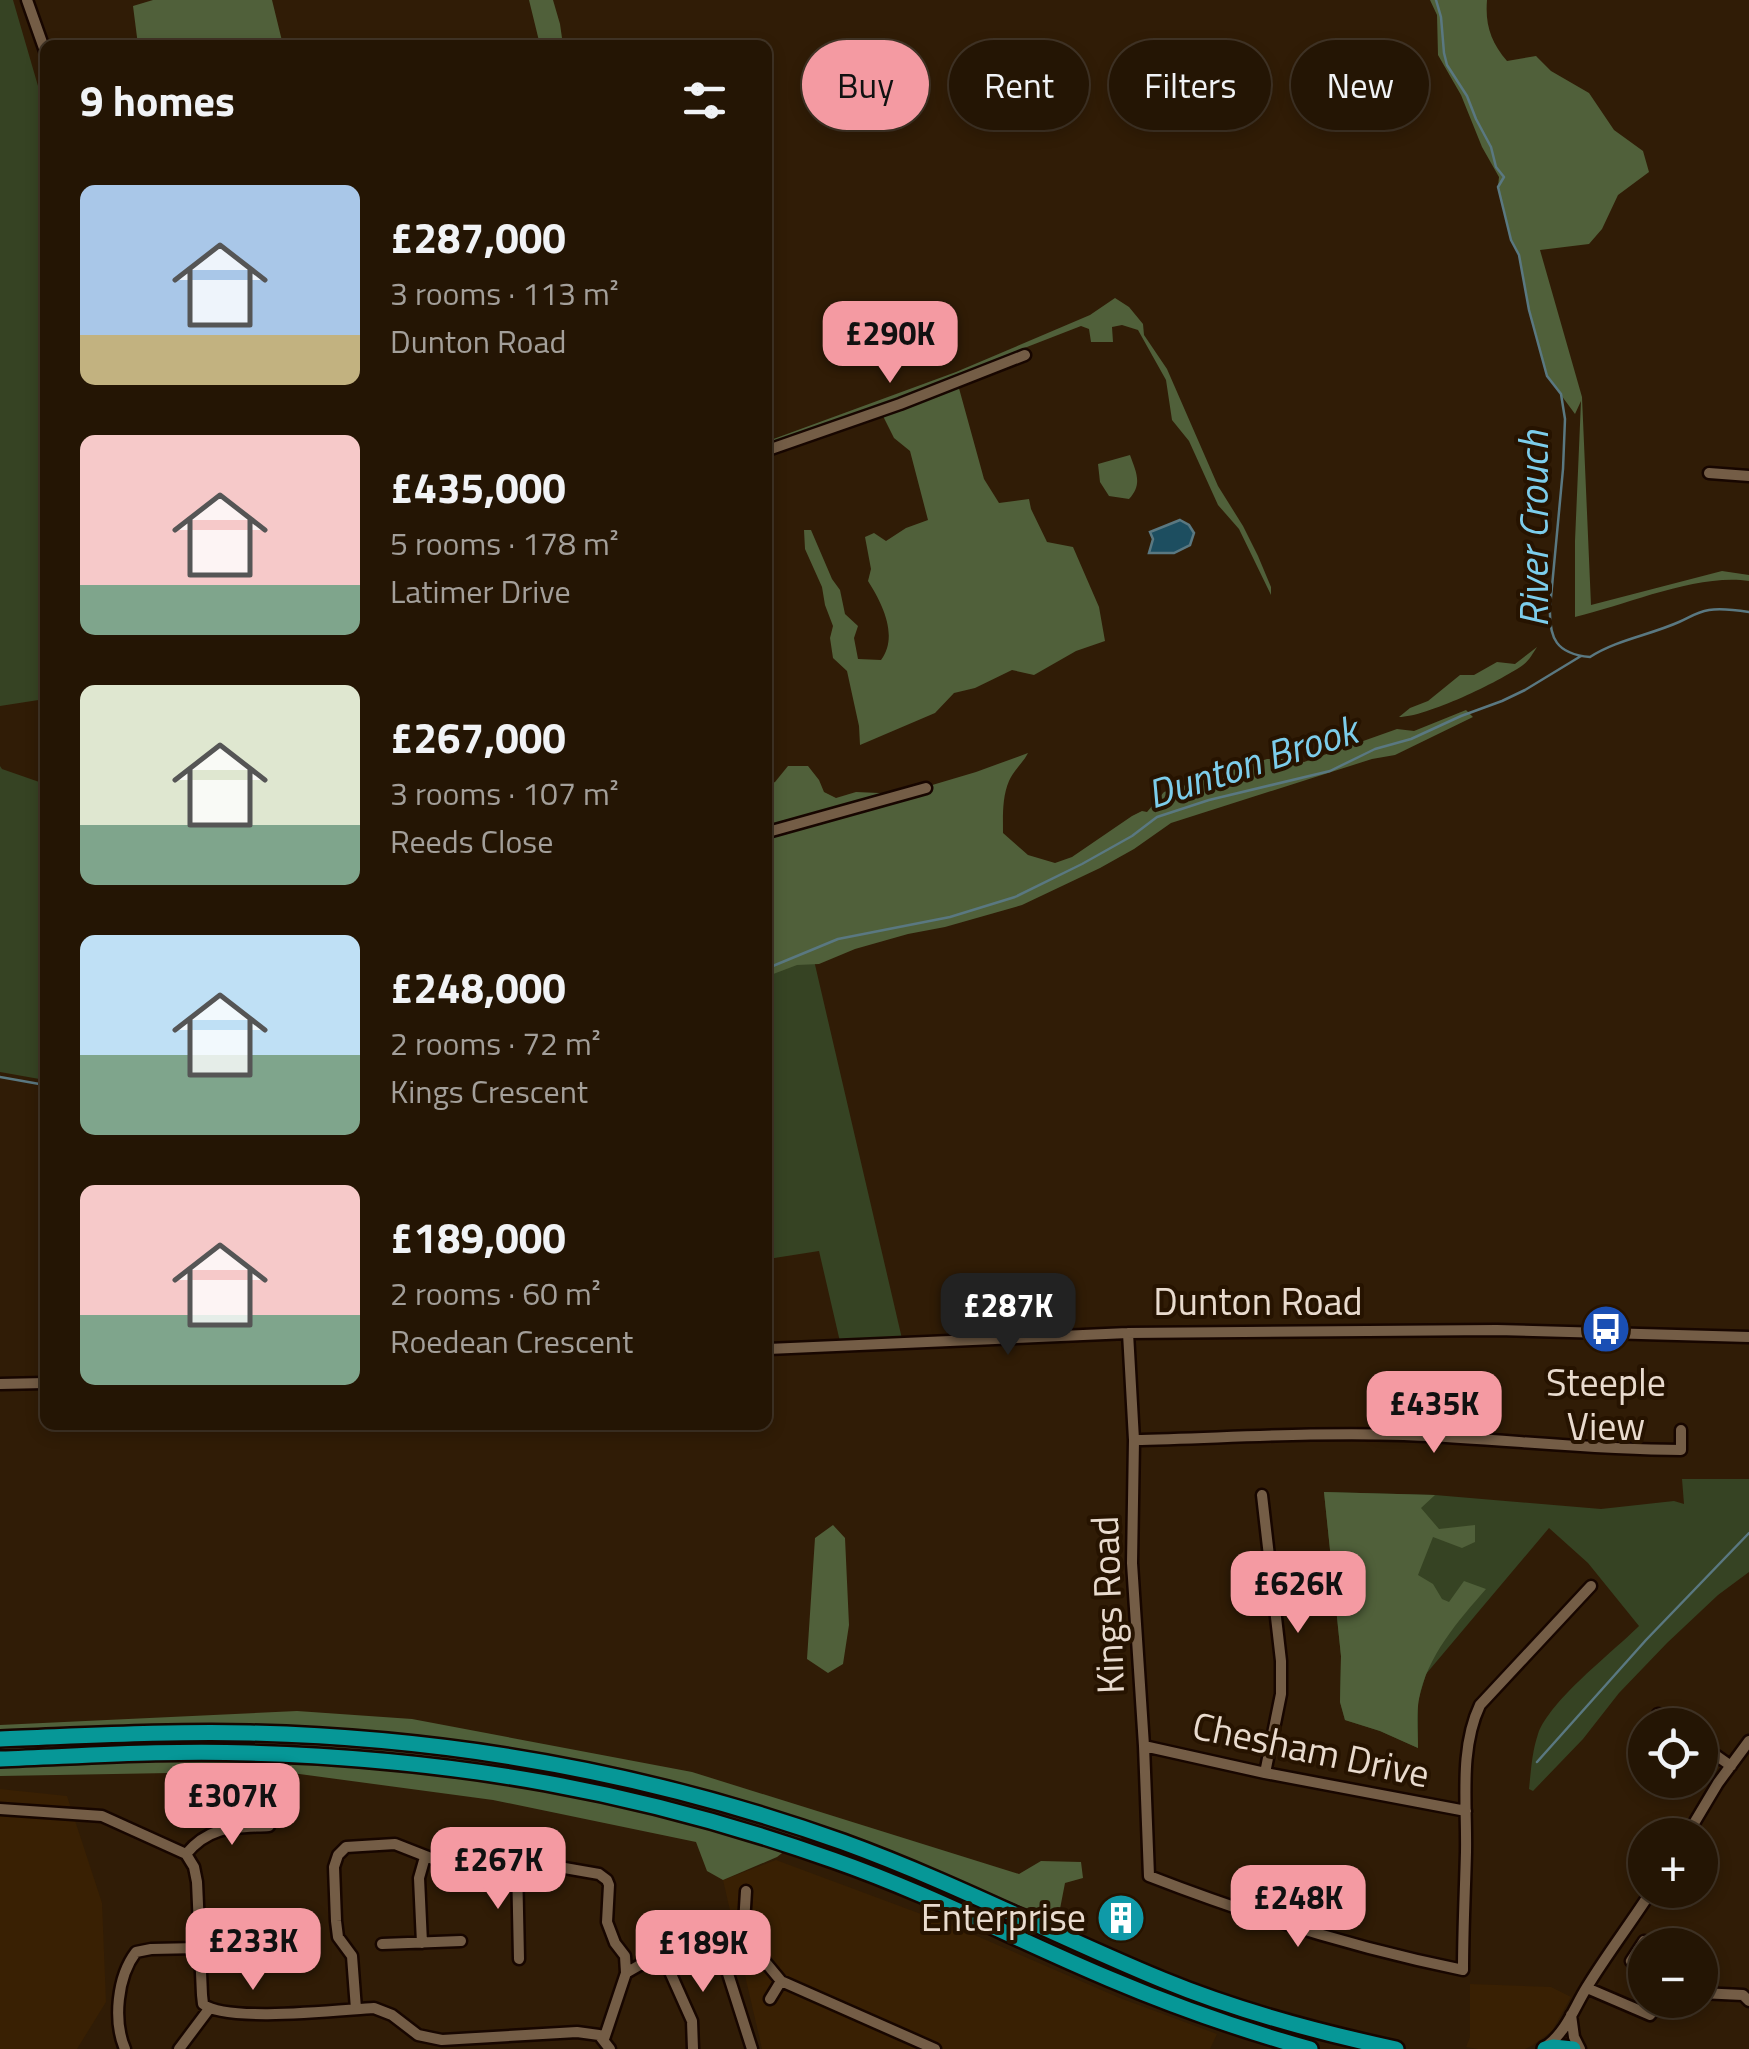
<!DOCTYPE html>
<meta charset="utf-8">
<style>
:root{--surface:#241504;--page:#2c1e0e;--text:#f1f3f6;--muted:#a39f9a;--line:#413426;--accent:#f49aa2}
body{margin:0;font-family:"Titillium Web",sans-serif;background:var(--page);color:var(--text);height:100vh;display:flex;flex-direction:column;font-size:38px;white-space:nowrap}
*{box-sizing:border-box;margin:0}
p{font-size:32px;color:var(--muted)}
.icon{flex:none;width:55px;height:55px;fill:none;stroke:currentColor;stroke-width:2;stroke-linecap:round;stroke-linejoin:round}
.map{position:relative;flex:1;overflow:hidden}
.drawer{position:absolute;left:40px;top:40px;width:732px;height:1390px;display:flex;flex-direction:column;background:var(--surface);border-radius:15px;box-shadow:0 5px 15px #0003,0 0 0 2px var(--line)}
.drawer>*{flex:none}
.guide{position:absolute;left:802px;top:40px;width:795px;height:90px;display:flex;gap:20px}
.tools{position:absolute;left:1628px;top:1708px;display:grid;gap:20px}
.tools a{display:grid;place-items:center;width:90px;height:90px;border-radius:50%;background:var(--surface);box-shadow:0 5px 15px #0003,0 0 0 2px var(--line);font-size:50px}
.price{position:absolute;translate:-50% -85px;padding:0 22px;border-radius:20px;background:var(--accent);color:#111;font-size:32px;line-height:65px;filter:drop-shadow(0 2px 5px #0008)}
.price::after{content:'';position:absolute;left:50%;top:60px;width:30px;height:22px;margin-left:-15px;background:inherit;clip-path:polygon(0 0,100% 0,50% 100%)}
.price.active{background:#222;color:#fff}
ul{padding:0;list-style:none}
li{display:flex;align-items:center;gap:30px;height:250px;padding:0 40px}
li span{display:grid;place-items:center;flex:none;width:280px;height:200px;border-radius:15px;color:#555}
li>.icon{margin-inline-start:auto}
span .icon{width:120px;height:120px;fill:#fffc;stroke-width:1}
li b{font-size:42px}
h2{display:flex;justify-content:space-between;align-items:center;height:120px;padding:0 40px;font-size:42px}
.tag{padding:0 35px;border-radius:45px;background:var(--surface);box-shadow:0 5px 15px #0003,0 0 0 2px var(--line);font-size:35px;line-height:90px}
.tag.active{background:var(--accent);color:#111}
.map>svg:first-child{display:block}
</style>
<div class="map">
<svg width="1749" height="2049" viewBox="0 0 1749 2049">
<rect width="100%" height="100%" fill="#301c06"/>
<path fill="#392003" d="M0,1789L67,1796L102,1903L106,2002L77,2049H0Z
M776,1860L956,1927L1120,1998L1217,2034L1210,2049H762L723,1880Z
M1470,1984L1551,1987L1571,1997L1552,2031L1533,2045L1525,2049H1478L1466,2047L1470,2037Z"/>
<path fill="#364323" d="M0,0H13L45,110V699L0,706Z
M0,766L2,769L45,784V1080L0,1072Z
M813,956L903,1343L841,1346L819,1251L768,1259V973Z
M1682,1479H1749V1572L1718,1595L1667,1643L1619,1693L1583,1739L1533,1791L1529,1789C1531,1770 1532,1752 1538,1734C1550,1700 1613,1652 1639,1626L1588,1563L1549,1528L1426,1674L1418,1701V1748L1380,1731L1345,1720L1340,1702L1341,1656L1324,1492L1435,1495L1601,1509L1674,1501L1684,1504Z"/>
<path fill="#50603a" d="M153,0H272L283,45H138L133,6Z
M529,0H553L560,24L563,45H540Z
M1430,0H1487C1485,25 1491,42 1507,61L1536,56L1551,71L1589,93L1614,130L1643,151L1649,172L1618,195L1602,229L1589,244L1540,250L1582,397L1591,605L1722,571L1749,575V581C1698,573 1626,605 1575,617V541L1581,401L1575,414L1547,376L1529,310L1519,255L1511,240L1498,187L1499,177L1482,147L1461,95L1438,55L1437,15Z
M1115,298L1129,307L1143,324L1144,335L1167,369L1218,486L1243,526L1258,556L1271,587V595L1239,529L1218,505L1189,441L1172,420L1166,380L1138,330L1122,325L1112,327L1113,342H1091L1089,329L1081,326L996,359L957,381L984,479L999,503L1029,499L1031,509L1047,542L1073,547L1099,607L1105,641L1076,651L1034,675L1012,670L975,688L954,693L935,713L860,745L859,726L847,671L833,658L830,638L833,626L825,605L822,587L805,549L804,530H811L832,579L840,590L845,614L858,626L854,638L858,659L881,660C899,636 882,603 868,581L871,569L865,537L874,533L886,541L906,528L928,520L910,451L894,438L883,416L886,410L768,450V441L956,372L1090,315Z
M1130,455C1136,472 1143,484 1129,499L1109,496L1100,482L1098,464Z
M1537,647C1533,653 1529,661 1523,665C1499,682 1426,717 1399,717L1410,708L1428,701L1460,675H1474L1497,662L1515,664Z
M1466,710L1473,717L1395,755L1372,759L1171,823L1134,849L1100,868L1022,905L945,927L908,934L855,949L819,964L797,965L768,976V785L775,782L788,766H808L819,780L824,792L836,798L856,792L902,794L976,772L1028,753C1023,763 1013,771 1009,781C1002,797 1003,816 1003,833L1028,855L1055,863L1072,857L1132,816L1142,811L1147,812L1164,792L1267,759H1288L1304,762L1397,729L1414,731Z
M1324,1492L1435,1495L1421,1508L1439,1529L1475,1525V1542L1462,1548L1433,1537L1418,1575L1433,1584L1442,1599L1449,1602L1464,1581L1486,1589C1458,1621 1427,1656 1419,1699C1416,1715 1418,1733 1418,1748L1380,1731L1345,1720L1340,1702L1341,1656Z
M833,1525L845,1538L849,1625L843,1664L828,1673L807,1659L815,1538Z
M297,1711L412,1719L692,1772L1019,1874L1041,1861L1081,1862L1083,1878L1065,1883L1059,1914L1026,1908L816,1827L777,1857L723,1880L707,1871L696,1842L493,1800L277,1771L0,1776V1725Z"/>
<path fill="#1d4e60" stroke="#5a7881" stroke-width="2.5" d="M1180,520L1189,525L1194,533L1190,545L1174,553H1149L1153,539L1150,532Z"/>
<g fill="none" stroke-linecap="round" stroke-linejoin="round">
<path stroke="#5a7881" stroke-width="2.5" d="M1436,0L1441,17L1444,53L1447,65L1467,96L1476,119L1491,147L1496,167L1504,177L1498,187L1511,240L1519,255L1529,310L1547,376L1561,394L1565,419L1563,469L1550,608C1549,638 1556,654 1590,657C1616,640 1650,635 1679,622C1690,617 1697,612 1709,610C1721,608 1736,610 1749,612
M768,968L838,939L950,917L1015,897L1082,864L1132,836L1157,817L1209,800L1330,771L1375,749L1411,739L1461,716L1502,701L1525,690L1581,656
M0,1077L45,1085
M1537,1762L1646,1640L1749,1533"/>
<g stroke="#170600" stroke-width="15">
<path id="minor" d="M27,0L45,51
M768,450L900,404L1025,355
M1709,473L1749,476
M768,832L926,788
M1128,1333L1134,1440L1132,1563L1144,1746L1149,1876C1252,1916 1355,1948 1463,1970C1463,1930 1465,1891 1466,1852C1467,1804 1459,1749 1480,1705L1591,1586
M768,1349L1128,1333L1497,1330L1749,1337
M0,1384L45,1383
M1134,1440C1224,1438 1314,1432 1404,1435C1496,1438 1588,1450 1681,1450V1430
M1262,1495L1281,1661V1694L1265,1773
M1658,1714L1674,1725
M1700,1744L1731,1766
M1144,1746L1265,1773L1466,1811
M0,1809L102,1816L186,1854L194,1867L197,1882L202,1995L203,2004C226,2023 340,2010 374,2008L392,2015L418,2035L442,2040L577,2032L599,2035L610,2049
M1687,1835L1718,1783L1749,1741
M186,1854C210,1825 234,1828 269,1826
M517,1864L519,1959
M746,1891L744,1924L757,1952L781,1981L935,2049
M1644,1941L1631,1961L1645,1972
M422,1943L419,1878L425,1857
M382,1944L461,1941
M662,1954L692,2021L693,2049
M1587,1988L1650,2015L1661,2000
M1700,1993L1743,1995L1749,2001
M770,1999L781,1981
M356,2009L352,1956L338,1937L336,1921L334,1867L338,1855L346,1847L395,1844L451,1866L465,1868L536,1863L599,1874L607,1880L609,1885L607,1922L615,1943L625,1956L626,1973
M1571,2015L1574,2037L1580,2049
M604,2039L626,1973C653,1957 684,1939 716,1946L722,1955L752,2049
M1548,2045C1567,2030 1574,2008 1587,1987C1607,1954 1631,1923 1652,1890
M125,2049C113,2021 117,1977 136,1952L151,1949L199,1948
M179,2049L209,2009"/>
</g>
<g stroke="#170600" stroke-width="20">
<path id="highway" d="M0,1739C83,1736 167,1731 250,1733C453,1738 653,1774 843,1842C953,1882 1056,1936 1163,1980C1238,2011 1317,2032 1396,2049
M0,1759C83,1756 166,1750 249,1753C455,1759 639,1791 833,1860C928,1893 1017,1940 1110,1979C1176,2007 1242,2030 1310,2049
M1545,2049L1553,2047L1573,2049"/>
</g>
<use href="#minor" stroke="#745d46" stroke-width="10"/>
<use href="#highway" stroke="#069797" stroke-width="15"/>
</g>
<defs>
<g id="bus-disc" transform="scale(2.5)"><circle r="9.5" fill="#1a4fb4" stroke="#261300"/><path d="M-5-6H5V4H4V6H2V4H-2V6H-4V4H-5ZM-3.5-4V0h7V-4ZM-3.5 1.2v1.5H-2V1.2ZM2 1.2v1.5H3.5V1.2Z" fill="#fff"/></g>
<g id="building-disc" transform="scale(2.5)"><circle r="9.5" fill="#0f9aa8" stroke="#261300"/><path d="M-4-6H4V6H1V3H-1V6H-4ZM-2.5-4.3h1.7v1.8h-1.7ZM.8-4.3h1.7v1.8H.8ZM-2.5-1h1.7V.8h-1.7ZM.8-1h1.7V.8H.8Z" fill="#fff"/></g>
</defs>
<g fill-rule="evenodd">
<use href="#bus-disc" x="1606" y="1329"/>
<use href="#building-disc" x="1121" y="1918"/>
</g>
<g text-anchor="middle" stroke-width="8" stroke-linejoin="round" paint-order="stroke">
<g font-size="38" fill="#e9dbce" stroke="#261300">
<text x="1258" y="1315">Dunton Road</text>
<text transform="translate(1108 1605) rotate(-92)" y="13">Kings Road</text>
<text transform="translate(1311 1750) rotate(12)" y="13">Chesham Drive</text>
</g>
<g font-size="38" fill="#e9dbce" stroke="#261300">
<text x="1606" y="1396">Steeple<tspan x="1606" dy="44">View</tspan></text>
<text x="1086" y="1931" text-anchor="end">Enterprise</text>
</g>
<g font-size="40" font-style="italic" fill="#7ccdeb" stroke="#261300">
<text transform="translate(1534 529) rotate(-90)" y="14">River Crouch</text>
<text transform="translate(1252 762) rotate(-18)" y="14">Dunton Brook</text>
</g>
</g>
</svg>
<div class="tools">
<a><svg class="icon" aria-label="locate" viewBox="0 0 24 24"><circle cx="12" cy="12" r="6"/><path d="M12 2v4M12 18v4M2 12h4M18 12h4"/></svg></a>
<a>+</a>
<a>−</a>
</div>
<b class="price" style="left:890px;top:386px">£290K</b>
<b class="price active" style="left:1008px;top:1358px">£287K</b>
<b class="price" style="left:1434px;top:1456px">£435K</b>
<b class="price" style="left:1298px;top:1636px">£626K</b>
<b class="price" style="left:232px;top:1848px">£307K</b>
<b class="price" style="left:498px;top:1912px">£267K</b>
<b class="price" style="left:1298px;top:1950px">£248K</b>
<b class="price" style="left:253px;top:1993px">£233K</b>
<b class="price" style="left:703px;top:1995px">£189K</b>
<div class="guide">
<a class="tag active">Buy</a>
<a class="tag">Rent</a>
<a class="tag">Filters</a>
<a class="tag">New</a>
</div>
<section class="drawer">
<h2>9 homes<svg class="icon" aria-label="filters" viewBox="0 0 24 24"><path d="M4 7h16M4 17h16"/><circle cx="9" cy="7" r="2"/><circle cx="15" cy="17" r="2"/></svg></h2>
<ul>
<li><span style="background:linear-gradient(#a9c7e8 75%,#c2b280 0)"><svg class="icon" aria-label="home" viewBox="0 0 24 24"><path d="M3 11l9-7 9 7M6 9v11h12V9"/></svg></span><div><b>£287,000</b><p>3 rooms · 113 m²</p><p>Dunton Road</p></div></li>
<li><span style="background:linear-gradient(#f6c9c9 75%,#7fa58c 0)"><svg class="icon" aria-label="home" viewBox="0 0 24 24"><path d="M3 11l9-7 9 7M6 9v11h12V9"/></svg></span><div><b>£435,000</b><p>5 rooms · 178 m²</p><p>Latimer Drive</p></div></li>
<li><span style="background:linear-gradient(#dfe7d0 70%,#7fa58c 0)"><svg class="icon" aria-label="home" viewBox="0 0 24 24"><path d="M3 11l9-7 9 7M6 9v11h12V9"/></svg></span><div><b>£267,000</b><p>3 rooms · 107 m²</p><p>Reeds Close</p></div></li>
<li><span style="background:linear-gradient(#bfe0f5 60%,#7fa58c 0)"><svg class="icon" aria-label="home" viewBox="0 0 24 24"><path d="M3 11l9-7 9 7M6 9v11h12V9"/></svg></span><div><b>£248,000</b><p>2 rooms · 72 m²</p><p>Kings Crescent</p></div></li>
<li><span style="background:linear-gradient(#f6c9c9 65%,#7fa58c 0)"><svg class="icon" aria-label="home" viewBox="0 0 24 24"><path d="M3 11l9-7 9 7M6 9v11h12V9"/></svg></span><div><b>£189,000</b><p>2 rooms · 60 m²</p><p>Roedean Crescent</p></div></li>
</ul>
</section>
</div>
